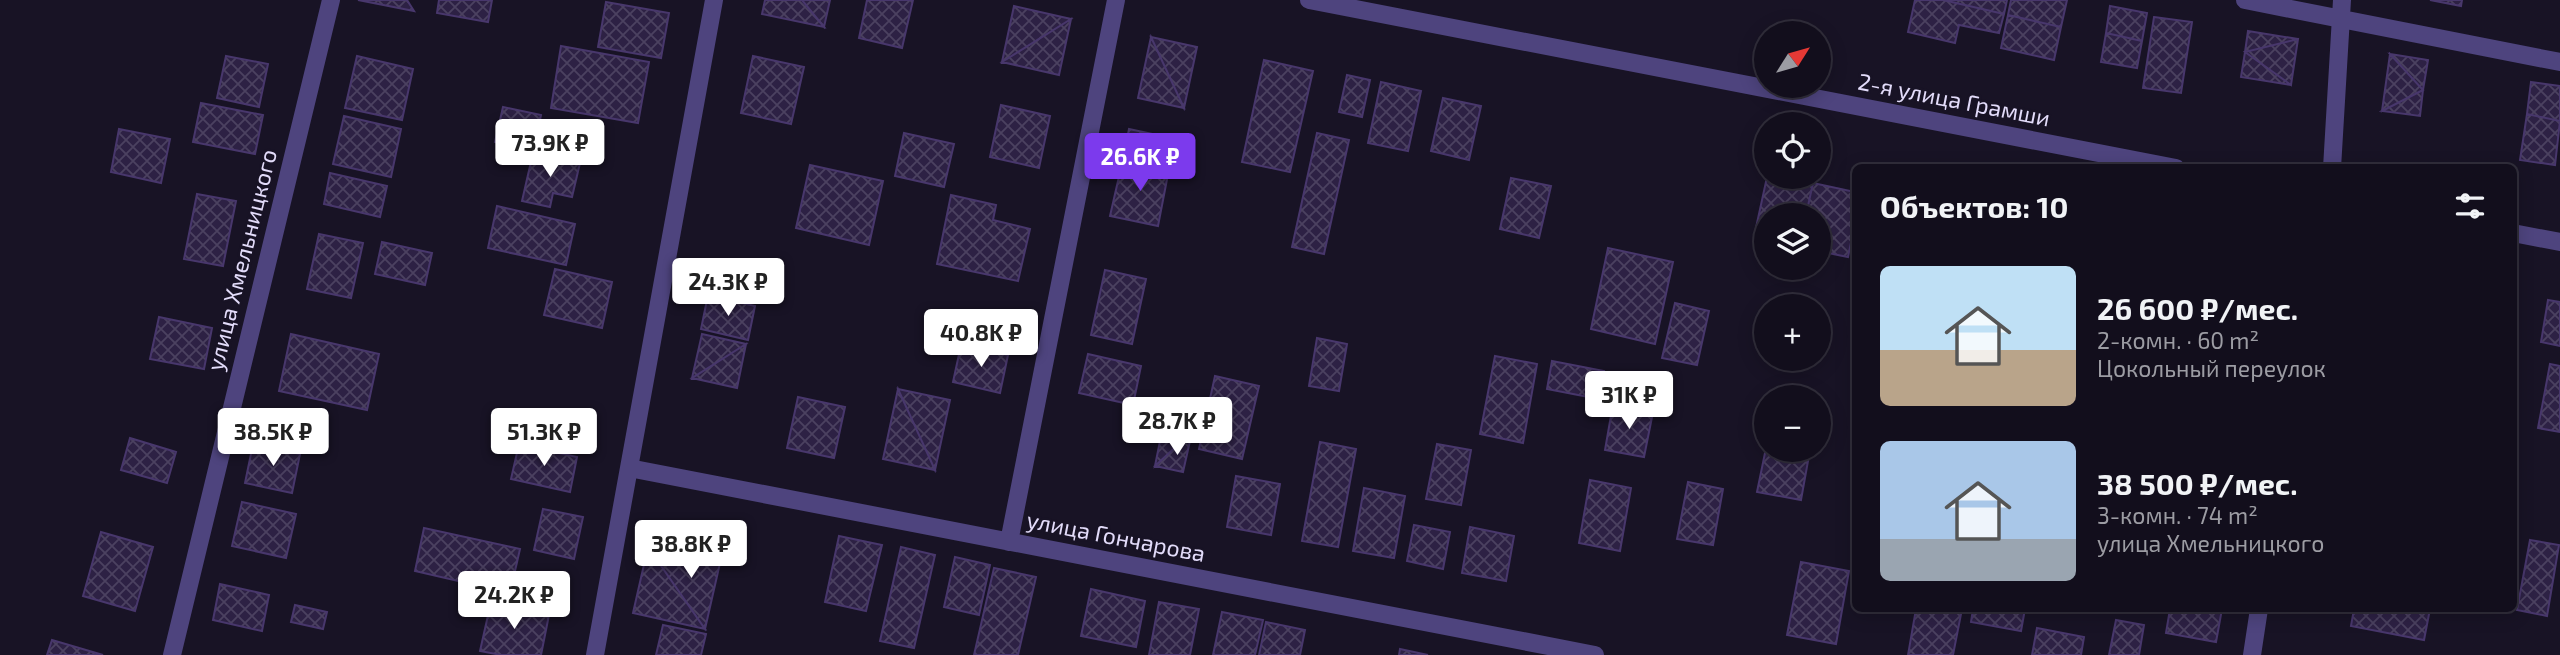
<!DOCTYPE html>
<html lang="ru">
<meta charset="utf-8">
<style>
:root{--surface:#120e1c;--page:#1f1c29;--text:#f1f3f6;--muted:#9c9ca3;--line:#312e3b;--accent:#7c3aed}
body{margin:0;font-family:"Exo 2",sans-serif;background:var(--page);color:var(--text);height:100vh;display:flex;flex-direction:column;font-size:26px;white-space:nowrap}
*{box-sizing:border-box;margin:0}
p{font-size:23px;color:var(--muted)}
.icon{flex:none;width:38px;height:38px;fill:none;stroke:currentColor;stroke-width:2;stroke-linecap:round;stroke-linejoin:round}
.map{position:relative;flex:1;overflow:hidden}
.drawer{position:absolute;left:1852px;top:164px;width:665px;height:448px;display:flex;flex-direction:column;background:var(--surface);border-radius:10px;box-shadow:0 4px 18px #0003,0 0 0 2px var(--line)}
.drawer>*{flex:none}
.needle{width:46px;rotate:53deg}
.tools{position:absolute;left:1754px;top:21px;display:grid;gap:14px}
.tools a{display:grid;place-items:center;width:77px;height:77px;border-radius:50%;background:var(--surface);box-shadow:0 4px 18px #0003,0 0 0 2px var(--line);font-size:35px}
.price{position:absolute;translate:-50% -60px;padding:0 16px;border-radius:7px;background:#fff;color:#222;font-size:23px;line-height:46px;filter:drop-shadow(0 2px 4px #0008)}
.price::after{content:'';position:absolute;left:50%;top:42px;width:21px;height:16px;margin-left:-10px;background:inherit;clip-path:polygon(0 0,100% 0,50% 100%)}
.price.current{background:var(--accent);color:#fff}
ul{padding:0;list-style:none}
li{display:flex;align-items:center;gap:21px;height:175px;padding:0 28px}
li span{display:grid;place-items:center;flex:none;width:196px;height:140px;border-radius:10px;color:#555}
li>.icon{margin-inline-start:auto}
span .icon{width:84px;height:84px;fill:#fffc;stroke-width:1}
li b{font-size:30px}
h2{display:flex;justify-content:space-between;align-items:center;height:84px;padding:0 28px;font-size:30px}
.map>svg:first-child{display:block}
</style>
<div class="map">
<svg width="2560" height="655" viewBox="0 0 2560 655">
<defs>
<pattern id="building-cross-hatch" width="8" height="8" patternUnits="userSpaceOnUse" patternTransform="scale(1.75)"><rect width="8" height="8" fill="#2d2144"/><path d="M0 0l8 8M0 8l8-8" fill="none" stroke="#4b4160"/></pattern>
</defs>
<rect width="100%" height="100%" fill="#181325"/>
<path fill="url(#building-cross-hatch)" stroke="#48376c" stroke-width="2" d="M358,0H407L414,11Z
M439,0H492L488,22L437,13Z
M765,0H802L824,27L762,14Z
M802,0H830L824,27Z
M867,0H913L902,48L859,38Z
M1915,0H1943L2004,14L1999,33L1959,25L1955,43L1908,32Z
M1943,0H2007L2004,14Z
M2011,0H2067L2061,27L2008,15Z
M2430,0H2462L2461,6Z
M606,2L669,13L661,58L598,47Z
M1014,6L1071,19L1002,62Z
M2110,6L2147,13L2142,41L2106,33Z
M2008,15L2061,27L2054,60L2001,48Z
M2154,17L2192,22L2181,93L2143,88Z
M1071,19L1059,75L1002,62Z
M2248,31L2298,39L2245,52Z
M2106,33L2142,41L2137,68L2101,62Z
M1151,37L1197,47L1184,108Z
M1151,37L1184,108L1138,98Z
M2298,39L2291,85L2245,52Z
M561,46L649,62L638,123L551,108Z
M2245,52L2291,85L2241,77Z
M2390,54L2428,60L2423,90Z
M2390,54L2423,90L2382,111Z
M226,56L268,64L259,107L217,98Z
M357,56L413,69L402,120L345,108Z
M753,56L804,67L791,124L741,113Z
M1264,60L1313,71L1290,172L1242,162Z
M1347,75L1370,80L1362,117L1339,112Z
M1381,82L1421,91L1408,151L1368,143Z
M2531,82L2560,86V121L2527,114Z
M2423,90L2420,116L2382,111Z
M1443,98L1481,106L1469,160L1431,151Z
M201,103L263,115L255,154L193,142Z
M1001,105L1050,116L1039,168L990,157Z
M503,107L541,115L534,151L495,142Z
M2527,114L2560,121L2555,165L2520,160Z
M344,116L401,129L391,177L333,164Z
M119,129L170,139L161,183L111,172Z
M1129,129L1176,139L1169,169L1123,159Z
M904,133L954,144L944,187L895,176Z
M1317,133L1349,140L1324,254L1292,247Z
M533,153L580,163L572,197L553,193L550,207L522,201Z
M1123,159L1169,169L1158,226L1110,216Z
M810,165L883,181L869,245L796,228Z
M330,173L387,186L380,217L324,204Z
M1767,177L1813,183L1806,215H1766V239L1754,237Z
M1511,178L1551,186L1539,238L1500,229Z
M1813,183L1855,192V223L1848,257L1818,251V215H1806Z
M197,194L236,201L223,266L184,259Z
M951,195L996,205L993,220L1030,229L1018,281L937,264Z
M497,206L575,224L566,265L488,248Z
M319,234L363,243L351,298L307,289Z
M382,242L432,253L425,285L375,274Z
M1608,248L1673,262L1655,344L1591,329Z
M555,269L612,282L602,328L544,315Z
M1105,270L1146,279L1132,344L1091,335Z
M708,295L755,306L748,340L701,329Z
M2548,300L2560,302V346L2541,342Z
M1675,303L1709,311L1697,365L1662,358Z
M159,317L212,328L204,369L150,359Z
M291,334L379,354L367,410L279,391Z
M702,334L746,344L692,378Z
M1317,338L1347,344L1339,391L1309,386Z
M746,344L737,388L692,378Z
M961,345L1008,355L1000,393L953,382Z
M1088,354L1141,366L1133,405L1079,393Z
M1495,356L1537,364L1523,443L1480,434Z
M1552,361L1604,371L1599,399L1547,389Z
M2550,364L2560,366V432L2538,428Z
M1215,376L1259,386L1242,459L1199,449Z
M898,389L935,470L883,459Z
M898,389L950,400L935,470Z
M798,397L845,407L834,458L787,448Z
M1613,404L1653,412L1644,457L1605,450Z
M1163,426L1192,432L1155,466Z
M1192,432L1183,472L1155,466Z
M130,438L176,452L167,483L121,470Z
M1320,442L1356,449L1338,547L1302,541Z
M253,444L300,454L292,493L245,483Z
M519,444L577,457L570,492L511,479Z
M1437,444L1471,450L1461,505L1426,499Z
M1766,448L1810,450L1801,500L1757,492Z
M1236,476L1280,484L1271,535L1227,527Z
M1590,480L1631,488L1620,551L1579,543Z
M1688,482L1723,489L1713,545L1677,539Z
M1364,488L1405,496L1394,558L1353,551Z
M242,502L296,514L286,558L232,546Z
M543,509L583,517L574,559L534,550Z
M1414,525L1450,532L1443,569L1407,561Z
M1470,527L1514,536L1506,581L1462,573Z
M424,528L520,549L510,593L415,571Z
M101,532L153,547L135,611L83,596Z
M839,536L882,545L866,611L825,602Z
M2530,540L2559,545L2547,616L2517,610Z
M648,547L720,563L705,629Z
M648,547L705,629L633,613Z
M901,547L935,555L914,648L880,641Z
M955,557L990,565L979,615L944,607Z
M1801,562L1849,571L1836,644L1787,635Z
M994,568L1036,577L1018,655H974Z
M220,584L269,595L262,631L213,620Z
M1091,589L1145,601L1136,647L1081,636Z
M491,602L549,615L541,655H501L480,651Z
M1159,602L1199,609L1190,655H1149Z
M295,605L327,612L323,629L291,622Z
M1916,609H1962L1953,655H1908Z
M1973,609H2025L2021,631L1971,622Z
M2170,609H2222L2216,642L2166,633Z
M2354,609H2430L2424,640L2351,626Z
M1222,612L1263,620L1255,655H1213Z
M2116,620L2144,625L2139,655H2109Z
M1266,622L1305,630L1300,655H1259Z
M663,625L706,634L701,655H656Z
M2037,628L2084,637L2081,655H2032Z
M52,640L103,655H47Z
M1400,649L1428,655H1399Z"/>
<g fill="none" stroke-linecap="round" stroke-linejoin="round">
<path stroke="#4e447e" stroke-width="18" d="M1309,0L2176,168
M2245,0L2560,62
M2332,168L2342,0
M2513,233L2560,242
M629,468L1595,655
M1009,542L1116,0
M172,655L331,0
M595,655L714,0
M2252,655L2259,609"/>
</g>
<g text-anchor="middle" stroke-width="5" stroke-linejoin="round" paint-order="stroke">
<g font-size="23" fill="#e3dcfa" stroke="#181325">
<text transform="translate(1954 100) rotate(11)" y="8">2-я улица Грамши</text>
<text transform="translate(242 260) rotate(-76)" y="8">улица Хмельницкого</text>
<text transform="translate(1116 537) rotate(11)" y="8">улица Гончарова</text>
</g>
</g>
</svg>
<div class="tools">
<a><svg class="needle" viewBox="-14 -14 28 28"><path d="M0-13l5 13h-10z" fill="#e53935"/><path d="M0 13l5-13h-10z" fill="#9c9ca3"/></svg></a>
<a><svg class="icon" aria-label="locate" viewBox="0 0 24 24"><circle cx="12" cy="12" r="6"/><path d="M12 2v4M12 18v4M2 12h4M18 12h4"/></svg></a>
<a><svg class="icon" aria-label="layers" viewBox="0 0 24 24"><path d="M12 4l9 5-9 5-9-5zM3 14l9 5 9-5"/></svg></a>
<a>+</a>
<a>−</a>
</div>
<b class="price" style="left:550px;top:179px">73.9K ₽</b>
<b class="price current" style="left:1140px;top:193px">26.6K ₽</b>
<b class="price" style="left:728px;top:318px">24.3K ₽</b>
<b class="price" style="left:981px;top:369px">40.8K ₽</b>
<b class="price" style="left:1629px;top:431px">31K ₽</b>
<b class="price" style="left:1177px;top:457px">28.7K ₽</b>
<b class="price" style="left:273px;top:468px">38.5K ₽</b>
<b class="price" style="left:544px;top:468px">51.3K ₽</b>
<b class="price" style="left:691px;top:580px">38.8K ₽</b>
<b class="price" style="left:514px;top:631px">24.2K ₽</b>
<section class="drawer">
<h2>Объектов: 10<svg class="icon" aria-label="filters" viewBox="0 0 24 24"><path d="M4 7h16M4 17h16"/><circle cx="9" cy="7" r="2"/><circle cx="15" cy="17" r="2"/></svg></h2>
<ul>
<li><span style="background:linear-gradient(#bfe0f5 60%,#b9a48a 0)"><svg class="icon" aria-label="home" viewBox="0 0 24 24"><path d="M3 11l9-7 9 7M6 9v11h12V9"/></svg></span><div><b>26 600 ₽/мес.</b><p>2-комн. · 60 m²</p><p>Цокольный переулок</p></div></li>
<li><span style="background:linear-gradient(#a9c7e8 70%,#9aa5b1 0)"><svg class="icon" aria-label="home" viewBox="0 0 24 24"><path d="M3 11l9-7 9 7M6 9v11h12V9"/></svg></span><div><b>38 500 ₽/мес.</b><p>3-комн. · 74 m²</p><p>улица Хмельницкого</p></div></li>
</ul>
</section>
</div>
